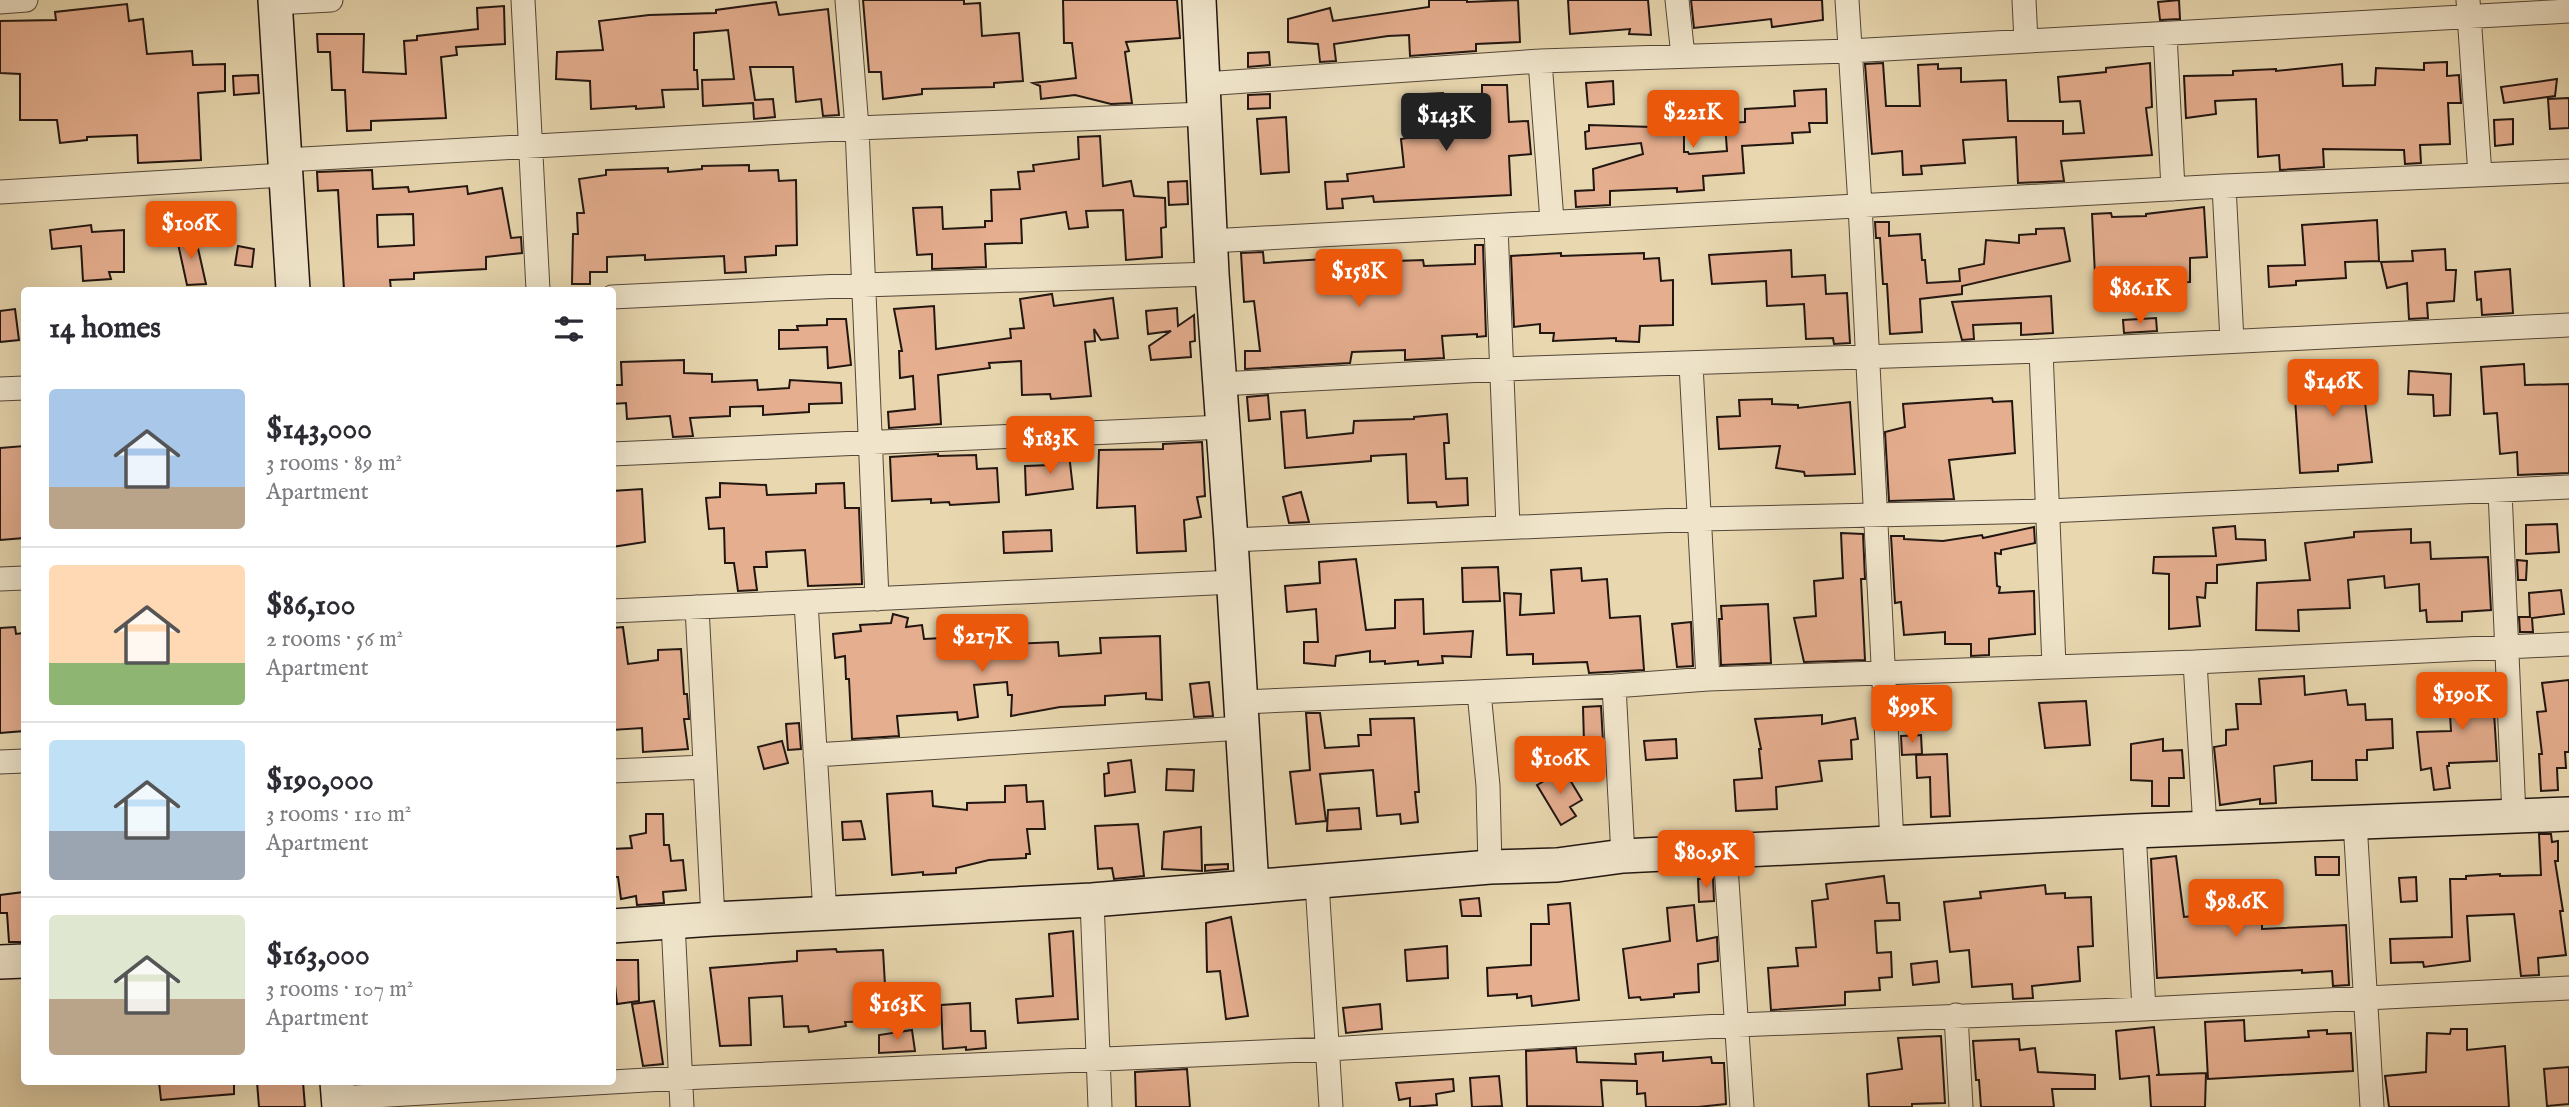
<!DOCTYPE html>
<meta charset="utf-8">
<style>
:root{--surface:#fff;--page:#f2f2f3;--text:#2b2b33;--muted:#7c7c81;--line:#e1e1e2;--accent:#ea580c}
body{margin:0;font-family:"IM FELL English",serif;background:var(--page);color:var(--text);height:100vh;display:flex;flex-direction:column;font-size:26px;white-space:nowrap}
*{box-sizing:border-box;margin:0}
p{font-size:23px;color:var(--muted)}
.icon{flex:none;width:38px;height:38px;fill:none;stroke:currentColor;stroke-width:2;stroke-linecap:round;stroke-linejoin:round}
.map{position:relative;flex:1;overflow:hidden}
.details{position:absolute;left:21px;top:287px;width:595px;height:798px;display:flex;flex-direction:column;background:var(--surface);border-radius:7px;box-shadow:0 7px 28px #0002}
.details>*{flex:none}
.price{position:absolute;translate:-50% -60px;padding:0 16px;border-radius:7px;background:var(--accent);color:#fff;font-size:23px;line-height:46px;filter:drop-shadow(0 2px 4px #0008)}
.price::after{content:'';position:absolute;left:50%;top:42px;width:21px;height:16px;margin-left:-10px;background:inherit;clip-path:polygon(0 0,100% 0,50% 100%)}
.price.current{background:#222;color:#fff}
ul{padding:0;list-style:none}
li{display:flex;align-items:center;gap:21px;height:175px;padding:0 28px}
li+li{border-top:2px solid var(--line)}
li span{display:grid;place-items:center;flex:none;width:196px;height:140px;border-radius:7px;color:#555}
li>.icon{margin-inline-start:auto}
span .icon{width:84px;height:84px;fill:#fffc;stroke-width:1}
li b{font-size:30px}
h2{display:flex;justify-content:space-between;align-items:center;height:84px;padding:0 28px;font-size:30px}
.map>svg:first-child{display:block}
</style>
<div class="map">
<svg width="2569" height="1107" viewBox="0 0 2569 1107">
<rect width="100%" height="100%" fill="#e8d7af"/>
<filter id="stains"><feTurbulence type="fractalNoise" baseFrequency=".00286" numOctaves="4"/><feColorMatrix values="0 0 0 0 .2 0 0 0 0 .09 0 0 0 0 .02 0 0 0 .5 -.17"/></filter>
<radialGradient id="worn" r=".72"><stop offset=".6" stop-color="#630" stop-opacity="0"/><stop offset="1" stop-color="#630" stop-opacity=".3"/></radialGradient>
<path fill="#e5ae8f" stroke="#221611" stroke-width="2" fill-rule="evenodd" d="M863,0H964V4L980,3L982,36L1019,33L1023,81L994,83V87L922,89V94L883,99L881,72H869Z
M1063,0H1177L1180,38L1126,42L1129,51L1125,52L1132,103L1111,104L1075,95L1041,99L1040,86L1033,83L1076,78L1072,43H1064Z
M1429,0H1467V2L1518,0L1520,42L1476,44V51L1410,56L1409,35L1388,36L1334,44L1336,61L1320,62L1318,44L1288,42V19L1330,8L1333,21L1429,7Z
M1568,0H1648L1651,35L1629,34L1630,29L1570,34Z
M1691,0H1822L1823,20L1772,27L1771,19L1694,28Z
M2179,0L2180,19L2160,20L2158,2Z
M776,2L779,15L828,9L839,115L823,116L821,99L796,102L793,67H750L755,100L773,99L775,117L754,119L753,103L703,106L702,80L734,79L728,30L694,33V70H697L698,89L662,90L664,107L636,109V106L591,109L590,81L556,79L557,52L603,50L599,21L649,15L716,13V10Z
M127,4L129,21L143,19L147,54L192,51L193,65L225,64V91L198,93L201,160L138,163L137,135L87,137V140L60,143L57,120H20V74L0,73V21L56,20L55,12Z
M504,6L505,44L456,47L457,55L441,57L446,118L371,121V130L347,131L345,90H332L330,52H318L317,34H364L363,72L406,74L404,41L417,40V36L478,29L477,8Z
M1269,52L1270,65L1248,67V53Z
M2447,62V76L2459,75L2461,103H2448L2450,144L2420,145L2421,163L2405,164L2404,150L2323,149L2324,167L2280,170L2279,155L2258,157L2256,99L2215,101L2216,114L2186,118L2184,76L2233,75V71L2276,69V71L2342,64L2343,86L2375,85L2376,68L2424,70V63Z
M1883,63L1886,106H1920L1918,65L1938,64V69L1961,68V82L2006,80L2008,121H2063V134L2084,133L2080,101L2060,102L2058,77L2106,72V68L2150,63L2152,107L2146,108L2152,155L2061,161L2064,181L2018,183L2016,137L1963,140L1965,163L1921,166L1922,174L1903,175L1902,151L1872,154L1865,64Z
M258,75L259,93L234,95L233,76Z
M2557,79L2555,96L2504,103L2501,87Z
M1613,81L1614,104L1588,107L1586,83Z
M1482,85H1507L1509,122L1528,121L1531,154L1509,156L1511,195L1374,202L1373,196L1342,199L1343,208L1327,209L1325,182L1348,181L1347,174L1404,167L1401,139L1407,138L1405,95L1443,93L1445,106L1480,104L1479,100H1482Z
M1826,89L1827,123H1809L1810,132L1792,133L1793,143L1742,146L1744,173L1703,176L1704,190L1677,192V188L1610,191V205L1576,207L1575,191L1594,190L1593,169L1643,154L1641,143L1586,149L1585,132L1589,131V125L1684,128V152H1688L1689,154L1727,151L1725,123L1745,122V109L1795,106L1794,91Z
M1270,94V108L1248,109V95Z
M2569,98V128L2550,129L2548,99Z
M1286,117L1289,172L1261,174L1257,119Z
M2513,119V144L2495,146L2494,120Z
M1100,136L1103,186L1131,181L1134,196L1165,198L1166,227L1161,228L1162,257L1126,260L1123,210L1086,211L1088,227L1069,229L1066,212L1021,219L1022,243L985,244L986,267L932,269V254L917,255L913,208L942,207L943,229L985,227V221H992L991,190L1020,189L1018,172L1034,171L1033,165L1079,159L1078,137Z
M749,165V171L778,170L779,181L796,180L797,245L776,246V255L745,257L746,272L725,273L724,256L645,260V255L607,257V272H590V284H572L573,234H578L577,213H584L579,179L606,175V170L668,168V172L702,169V166Z
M372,170L373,189L408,187L409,192L467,186L468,194L502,188L511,238L521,237L522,253L486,257V269L414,273V279L390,280L391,290H344L338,190L318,191L317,172ZM413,214L414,245L378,247L377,215Z
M1187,181L1188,204L1169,205L1168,182Z
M2204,207L2207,257L2190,258V282L2139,283L2138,273L2095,275L2092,214L2111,213L2112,217L2146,216V214Z
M2377,220L2379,261L2345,262L2346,278L2296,281V285L2269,287L2268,266L2305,265L2302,225Z
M1875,222H1889V236L1920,234L1922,260H1925L1927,283L1960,281L1959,269L1984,264L1986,240L2019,243V235L2036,234V229L2064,228L2070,261L1962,286V294L1920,299L1922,332L1890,334L1887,284H1883L1880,238H1876Z
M91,225L92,232L124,230V272H109L111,279L83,281L81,246L52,249L50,230Z
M195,235L206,284L187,285L177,239Z
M1475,245H1483L1486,336L1477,337V334L1442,336L1444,358L1405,360V350L1352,352L1350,363L1245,369V351H1260L1254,301L1244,302L1241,253L1263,252L1264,263L1355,257V267L1360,268L1396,264V261L1423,260L1424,266L1475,264Z
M238,246L254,249L252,267L235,265Z
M2445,249L2446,270H2456L2454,301L2427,303L2428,318L2409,319L2407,283L2387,288L2381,262L2413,261L2412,251Z
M1791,250L1792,277L1825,275L1826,294L1847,293L1850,343L1834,344L1833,338L1806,339L1804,304L1767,306L1766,281L1712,284L1709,255Z
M1561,253V256L1644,253V259L1659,258L1661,281L1673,280V325L1640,326L1639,342L1616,341V338L1553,341L1554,333H1540V324L1514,327L1511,256Z
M2510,269L2513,313L2482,315L2481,299L2477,300L2475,272Z
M1052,294L1054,306L1113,298L1118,338L1101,340L1094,329L1095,341L1085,342L1091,396L1051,399L1050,394L1022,395L1021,361L989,363L990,368L938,375L941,424L889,428L888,412L915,409L913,376L900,378L899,351H902L894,309L934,306L936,349L1011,338L1010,329L1024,328L1020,299Z
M2051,296L2053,333L2021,335V323L1973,325L1974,339L1962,340L1952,302Z
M1177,308L1178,326L1194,315L1195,341L1190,342L1191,357L1151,360L1149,346L1171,331L1148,334L1146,311Z
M15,309L19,340L0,342V311Z
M2156,318L2157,331L2124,333L2123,320Z
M827,319H846L851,365L828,368L827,347L779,349V330H798L797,326L827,325Z
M684,360V373L712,374V382L757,380L758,390L789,388L790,380L841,383L842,403L809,404V412L763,415V406L730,407V416L690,418L693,436L673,437L670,416L627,419L626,403L612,404V385H622L621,362Z
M2367,364L2370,402H2365L2372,462L2338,465V471L2300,473L2294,383L2316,380V370Z
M2524,364L2525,385L2569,384V473L2518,475L2517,452L2500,454L2497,413L2484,414L2481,367Z
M2409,371L2451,374L2450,415L2434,416L2433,395L2408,394Z
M1268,395L1270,419L1249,421L1247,397Z
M1992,398L1993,402L2012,401L2015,453L1949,460L1954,499L1889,501L1885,432L1905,427L1903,404Z
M1772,399V404L1798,405V408L1850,402L1855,474L1805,476L1804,472L1776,468L1780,446L1719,449L1717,417L1740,416L1739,400Z
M1305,410L1307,438L1353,433L1354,421L1414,419V417L1447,414L1449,443H1444L1446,479L1467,478L1468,505L1437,507L1436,502L1408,503L1406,454L1371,456V461L1285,468L1281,412Z
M1202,442L1205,496L1197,497L1201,517L1184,520L1186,551L1137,553L1135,506L1097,508L1099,450L1163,449V444Z
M24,446V538L0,540V448Z
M938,454V456L976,455L977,469L997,468L999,502L950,505L949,502L931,503V499L892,501L890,457Z
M1069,454L1073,489L1026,495L1025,466L1050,465L1049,456Z
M720,483L766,485L767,495L816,493V484L844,483L845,508H859L862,584L808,586L805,550L766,552L767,567H754L757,590L738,591L734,563H725L724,528L709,529L706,498L720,497Z
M642,489L645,542L612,547V491Z
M1301,492L1309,522L1289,523L1283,497Z
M2557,524L2559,552L2526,554V525Z
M2235,526L2236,539L2265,540L2266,560L2217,565V583H2206L2205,598L2197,597L2200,626L2169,629V574L2153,573L2154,557L2216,556L2213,528Z
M2034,527L2035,543L2001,550V554L1995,553L1997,586L2000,587L1999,593L2034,591L2035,634L1989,639V655L1971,656V644H1945V632L1904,635L1901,602L1895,603L1891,536H1904V539L1943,541L1982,535L1983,538Z
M2411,529V543L2430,542L2431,559L2488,557L2491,610L2462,612V621L2427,622L2426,610L2420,611L2419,584L2385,588L2384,576L2348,580L2350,608L2298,610L2299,631L2256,630L2257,583L2310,580L2305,543L2354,537V532Z
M1051,530L1052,551L1004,553L1003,532Z
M1841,533L1863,534L1865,579H1861L1865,660L1804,662L1794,618L1816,616L1814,581L1843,578Z
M1356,559L1366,630L1395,628V600L1423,599L1424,634L1473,631L1471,657L1442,656L1443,663L1418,665V661L1385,664V661L1370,662V651L1336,656L1335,666L1304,663V642H1318L1316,609L1287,612L1285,586L1320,583L1319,562Z
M2517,560L2527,561L2526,580H2518Z
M1498,567L1500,601L1463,602L1462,568Z
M1581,568L1582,581L1607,579L1610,618L1640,616L1644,670L1589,673L1587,662L1533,664V654L1507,655L1504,593L1521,594L1520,615L1554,613L1551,570Z
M2561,590L2564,614L2532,618L2533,632H2520L2519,617H2530L2529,593Z
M1768,604L1771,663L1721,665L1719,619H1722L1721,606Z
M893,614L908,618L906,627L922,625L924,639L962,637L961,633L1008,629L1009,644L1058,642L1059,656L1101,653L1100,638L1160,636L1162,700L1146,699V693L1105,696V705L1060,707L1011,716L1012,695H1008L1007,682L974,685L978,717L958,720L957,712L897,716L899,736L852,739L849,679H846L845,656L835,658L833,634L861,631L860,625L891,623Z
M1691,622L1693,666L1677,667L1672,624Z
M15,627L16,634L24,633V731L0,733V628Z
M623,627L628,664L658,660V650L681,649L684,694H687L689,719H684L688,749L643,752L642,728L612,730V628Z
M2304,676L2305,695L2346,690L2348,705L2365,704L2366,720L2392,719L2393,748L2367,750V760H2356L2357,780H2312V761L2274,766L2276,803L2260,804V799L2220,805L2214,747L2226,745V730L2238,729L2236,704H2261L2259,679Z
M2492,680L2497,761L2449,763V766H2447L2450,788L2434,790L2431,768L2421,770L2417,732L2451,731L2448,682Z
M2569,680V752H2565L2566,768H2557L2558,790L2541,791L2539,754H2542L2537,712L2546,711L2542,683Z
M1209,682L1213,716L1194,717L1190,684Z
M2086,701L2090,745L2045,748L2039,703Z
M1601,706L1603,742L1584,743L1583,707Z
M1306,713H1320L1325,748L1359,746L1358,735H1371L1370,719L1414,718L1419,792H1415L1418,822L1401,824L1400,814L1377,816L1373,770L1320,774L1326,821L1296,824L1290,772L1310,770Z
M1822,715V724L1855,718L1858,739L1851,740L1852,759L1819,761L1822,781L1776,787L1777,809L1736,811L1734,780L1762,778L1759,749H1761L1755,719Z
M799,723L801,749L788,750L786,724Z
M1921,735L1922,754L1902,755L1901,736Z
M1676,739L1677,758L1646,760L1644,741Z
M2163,739V751L2182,750L2184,778H2169V806H2152V781L2131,780V744Z
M782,741L788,763L764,769L758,747Z
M1947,754L1950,816L1931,817L1930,777L1917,778L1916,755Z
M1131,760L1135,792L1105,796L1104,774L1109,773L1108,763Z
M1167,769L1194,770L1193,791L1166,790Z
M1564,770L1582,800L1570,807L1576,816L1561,825L1537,785Z
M1026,785L1027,802L1043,801L1045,829H1027L1030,854H1026V858L989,860L956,868V873L923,875V872L892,875L887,794L932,791L933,806L967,810V803L1005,802V786Z
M1359,808L1361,829L1327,831L1328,810Z
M646,814H663L664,845H669L671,861L683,860L686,890L663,892L664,903L637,905L636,896L621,899L618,877H612V849L632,848L630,836L646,833Z
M861,821L865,839L843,840L842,822Z
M1138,824L1144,876L1114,879L1112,868L1098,869L1095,826Z
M1201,827L1202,871L1162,869L1164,832Z
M2539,834H2551L2552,842L2558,841V861H2555L2563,911H2560L2566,955L2538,958L2539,975L2521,976L2514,914L2467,916L2470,961L2424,967L2423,962L2391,963L2390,939L2452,937L2450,879H2466V876L2500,874V876L2541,875Z
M2176,856L2184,917L2262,909V929L2346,925L2349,985L2333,986L2332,971L2302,973V970L2157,978L2151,859Z
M2315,857H2339V875H2316Z
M1228,864V869L1205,871V865Z
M1884,876L1887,903H1899L1900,920L1875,921L1877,953L1891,952L1892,977L1879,978L1880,990L1845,992V1005L1771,1010L1768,968L1798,966L1796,948L1816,947L1812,901L1828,899L1826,884Z
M2416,877L2417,901L2401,902L2399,878Z
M1713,878L1714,901L1699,902L1698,879Z
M2045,885L2046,894L2065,893V898L2091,897L2093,946L2078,947L2080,981L2032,986L2033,998L2013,999L2012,984L1972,987L1969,950L1950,952L1944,902L1981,898L1980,892Z
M24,892V942H9L7,913H0V895Z
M1479,898L1481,916H1462L1460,900Z
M1570,903L1579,1000L1532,1006L1531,996L1517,998V994L1488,996L1487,968L1531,965V924H1549L1548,905Z
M1694,905L1697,941L1717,937L1718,961L1698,964L1699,992L1674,994V997L1641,1000L1640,997L1629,998L1623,949L1670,941L1667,908Z
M1231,917L1248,1016L1226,1019L1220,971L1207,972L1206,923Z
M1073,931L1078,1019L1018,1023L1016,999L1053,996L1049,934Z
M1447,946L1448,978L1407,981L1405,950Z
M836,949L837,952L883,950L887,1021L845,1022L846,1026L809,1032L808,1026L784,1027L782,996L749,998L751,1045L720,1046L710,968L797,961V951Z
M612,960H638L639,1001L617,1004L615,985H612Z
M1937,961L1939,982L1913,985L1911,964Z
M654,1001L663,1064L643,1066L632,1004Z
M970,1003L971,1031H985L986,1048L966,1050V1047L943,1049L941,1005Z
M1380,1004L1382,1029L1346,1033L1343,1008Z
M2244,1020L2245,1041L2309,1037L2308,1031L2327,1030V1034L2351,1033L2353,1071L2208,1079L2205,1022Z
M2154,1027L2159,1075H2156L2206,1073L2205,1107H2151L2149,1076L2120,1079L2116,1031Z
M2451,1029H2467V1050L2505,1046L2509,1107H2389L2385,1076L2426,1072L2427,1033L2450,1034Z
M912,1030L915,1051L879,1053V1035Z
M1941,1036L1945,1103L1912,1104V1107H1869L1867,1074L1902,1069L1898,1038Z
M2019,1039L2020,1050L2035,1048L2038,1072L2095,1075V1089H2052L2054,1107H1981L1979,1080H1976L1973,1041Z
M1576,1048L1577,1062L1636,1064L1635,1054L1663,1052V1061L1711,1057L1712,1063H1724L1726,1104L1698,1107H1646L1645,1093L1637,1094V1081L1601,1080L1603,1107L1527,1106L1526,1051Z
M2569,1067V1104L2547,1106L2544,1069Z
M1187,1069L1190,1107H1136L1135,1072Z
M1499,1076L1502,1106L1472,1107L1470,1078Z
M1453,1079L1454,1091L1436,1094L1437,1105L1410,1107V1098L1399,1100L1396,1083Z
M159,1082H234V1094L161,1100Z
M257,1082H303L305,1107H259Z"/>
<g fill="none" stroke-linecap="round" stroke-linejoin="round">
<g stroke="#544638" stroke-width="25">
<path id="street" d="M523,0L538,290
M847,0L857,128L877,599
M1677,0L1683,56
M1847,0L1860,205L1892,843
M2024,0L2026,41
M2468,0L2480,175
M0,2L26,0
M275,3L331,0
M2165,34L2173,189
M1540,61L1552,221
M1204,84L1540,61L1849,51L2569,11
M285,160L857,128L1205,114
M2224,186L2232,341
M0,192L285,175
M1496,226L1508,527
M1210,241L2224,186L2569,171
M612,297L863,285L1212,274
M2041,351L2054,666
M1691,365L1708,679
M1220,384L1503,369L2041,351L2569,325
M0,389L24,388
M612,454L1223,427
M2500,491L2514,816
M1231,540L1701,519L2048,511L2569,487
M0,579L24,578
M806,602L825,914
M697,607L713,919
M612,611L1234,582
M2195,662L2205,828
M1614,686L1623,856
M1479,692L1488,786L1490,867
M1241,702L1614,686L1708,679L2195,662L2569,644
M815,755L1242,728
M0,762L24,761
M612,771L705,767
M2355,822L2372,1107
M2134,831L2144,1009
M1725,851L1742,1107
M1317,883L1331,1107
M1092,900L1100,1107
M673,922L682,1107
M1956,1015L1961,1107
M338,1098L681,1078L1328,1049L1737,1025L2144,1009L2569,988"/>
</g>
<g stroke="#221611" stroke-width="36">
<path id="secondary" d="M275,0L293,290
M1199,0L1212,274L1231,540L1252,887
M612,926L713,919L1092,900L1490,867L1557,865L1623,856L2134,831L2569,814
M0,962L24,961
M337,1082L339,1107"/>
</g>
<use href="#street" stroke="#f0e5cb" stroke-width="23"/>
<use href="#secondary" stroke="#f0e5cb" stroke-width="33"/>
</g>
<rect width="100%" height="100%" filter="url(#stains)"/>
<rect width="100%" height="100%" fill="url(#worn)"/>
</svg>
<b class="price" style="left:1693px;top:150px">$221K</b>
<b class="price current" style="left:1446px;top:153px">$143K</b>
<b class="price" style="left:191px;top:261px">$106K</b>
<b class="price" style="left:1359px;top:309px">$158K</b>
<b class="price" style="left:2140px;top:326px">$86.1K</b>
<b class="price" style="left:2333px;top:419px">$146K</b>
<b class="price" style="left:1050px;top:476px">$183K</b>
<b class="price" style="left:982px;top:674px">$217K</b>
<b class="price" style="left:2462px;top:732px">$190K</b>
<b class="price" style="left:1912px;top:745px">$99K</b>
<b class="price" style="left:1560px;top:796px">$106K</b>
<b class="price" style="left:1706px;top:890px">$80.9K</b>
<b class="price" style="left:2236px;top:939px">$98.6K</b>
<b class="price" style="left:897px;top:1042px">$163K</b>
<section class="details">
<h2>14 homes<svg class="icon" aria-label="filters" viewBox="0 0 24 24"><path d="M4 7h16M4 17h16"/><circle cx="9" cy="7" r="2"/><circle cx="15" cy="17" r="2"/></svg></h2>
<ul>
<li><span style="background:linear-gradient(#a9c7e8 70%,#b9a48a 0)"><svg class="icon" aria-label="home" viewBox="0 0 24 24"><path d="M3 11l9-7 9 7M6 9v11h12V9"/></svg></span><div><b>$143,000</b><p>3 rooms · 89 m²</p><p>Apartment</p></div></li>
<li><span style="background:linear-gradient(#ffd9b3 70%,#8fb573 0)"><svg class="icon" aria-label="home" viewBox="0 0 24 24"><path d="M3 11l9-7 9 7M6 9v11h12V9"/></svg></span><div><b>$86,100</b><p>2 rooms · 56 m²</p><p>Apartment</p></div></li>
<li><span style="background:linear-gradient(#bfe0f5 65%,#9aa5b1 0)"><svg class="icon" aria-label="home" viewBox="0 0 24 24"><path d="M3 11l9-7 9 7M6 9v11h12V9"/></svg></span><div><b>$190,000</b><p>3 rooms · 110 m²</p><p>Apartment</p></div></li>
<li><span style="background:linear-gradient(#dfe7d0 60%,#b9a48a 0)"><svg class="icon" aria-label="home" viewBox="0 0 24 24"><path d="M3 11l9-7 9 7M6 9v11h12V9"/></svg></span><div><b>$163,000</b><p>3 rooms · 107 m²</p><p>Apartment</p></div></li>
</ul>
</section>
</div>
